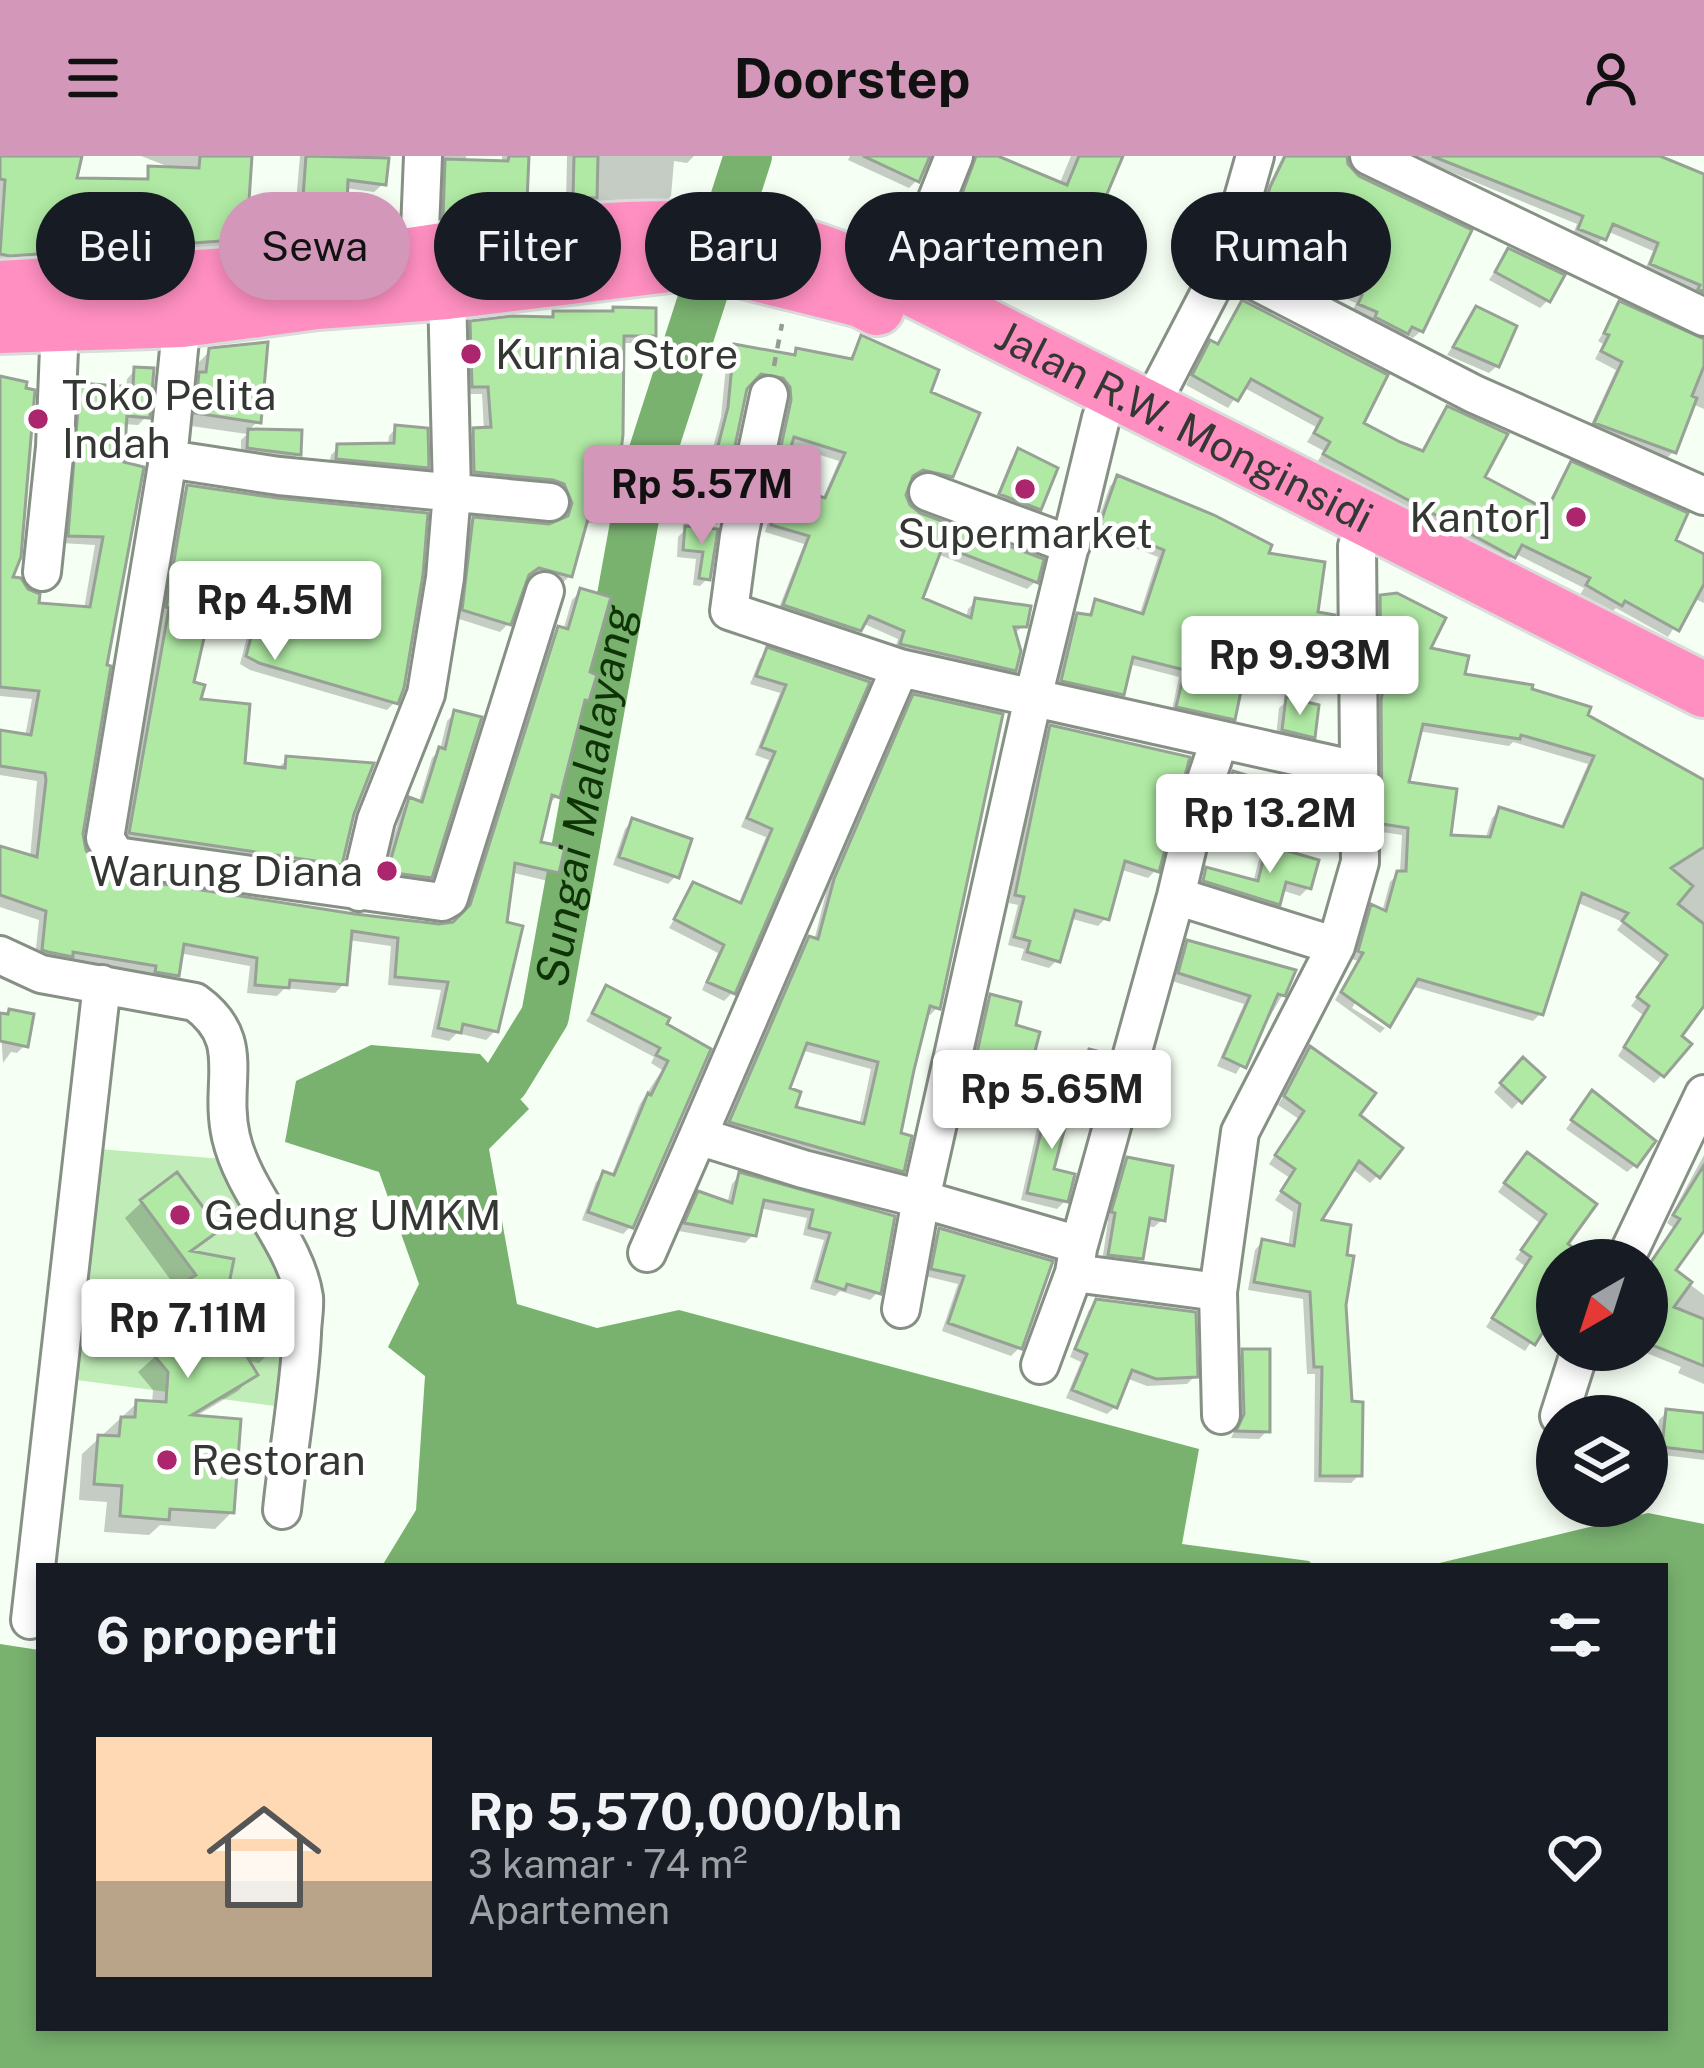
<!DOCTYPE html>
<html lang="id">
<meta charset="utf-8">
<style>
:root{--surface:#171b24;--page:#20242c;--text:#f1f3f6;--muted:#9ea1a6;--line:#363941;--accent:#d297b9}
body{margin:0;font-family:"Public Sans",sans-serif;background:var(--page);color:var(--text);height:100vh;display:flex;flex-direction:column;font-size:45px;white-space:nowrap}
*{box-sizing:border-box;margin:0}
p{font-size:39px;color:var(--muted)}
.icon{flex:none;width:66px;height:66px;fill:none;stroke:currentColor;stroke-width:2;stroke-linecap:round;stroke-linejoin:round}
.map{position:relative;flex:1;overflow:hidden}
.details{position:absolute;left:36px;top:1407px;width:1632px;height:468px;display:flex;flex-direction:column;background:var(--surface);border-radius:0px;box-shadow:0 6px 18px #0003}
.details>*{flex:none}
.banner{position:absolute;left:36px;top:36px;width:1632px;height:108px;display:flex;gap:24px}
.needle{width:78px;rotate:219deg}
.controls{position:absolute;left:1536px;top:1083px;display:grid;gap:24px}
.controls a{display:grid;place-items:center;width:132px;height:132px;border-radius:50%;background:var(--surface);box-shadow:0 6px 18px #0003;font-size:60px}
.price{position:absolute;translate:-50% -102px;padding:0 27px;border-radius:12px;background:#fff;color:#222;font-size:39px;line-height:78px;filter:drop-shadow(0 3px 6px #0008)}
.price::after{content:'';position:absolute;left:50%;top:72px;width:36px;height:27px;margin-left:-18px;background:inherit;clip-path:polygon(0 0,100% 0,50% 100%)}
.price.active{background:var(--accent);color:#111}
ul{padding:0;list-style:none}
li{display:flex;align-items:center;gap:36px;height:300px;padding:0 60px}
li+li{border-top:3px solid var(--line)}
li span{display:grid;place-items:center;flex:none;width:336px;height:240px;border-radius:0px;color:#555}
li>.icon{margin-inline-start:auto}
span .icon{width:144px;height:144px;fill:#fffc;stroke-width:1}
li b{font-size:51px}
h2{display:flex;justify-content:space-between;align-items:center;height:144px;padding:0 60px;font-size:51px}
.pill{padding:0 42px;border-radius:54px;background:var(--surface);box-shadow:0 6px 18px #0003;font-size:42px;line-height:108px}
.pill.active{background:var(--accent);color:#111}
header{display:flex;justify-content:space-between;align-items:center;height:156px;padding:0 60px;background:var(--accent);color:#111;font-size:54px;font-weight:700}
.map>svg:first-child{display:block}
</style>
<header><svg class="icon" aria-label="menu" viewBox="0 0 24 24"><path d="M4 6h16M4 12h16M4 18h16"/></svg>Doorstep<svg class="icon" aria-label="person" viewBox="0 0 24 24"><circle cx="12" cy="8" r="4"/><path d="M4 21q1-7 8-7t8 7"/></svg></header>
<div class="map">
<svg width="1704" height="1912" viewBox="0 0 1704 1912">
<rect width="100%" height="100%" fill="#f6fff4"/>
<path fill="#c0edb7" d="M86,992L236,1004L300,1142L290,1252L61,1222Z"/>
<path fill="#79b16f" d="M371,889L480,898L529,953L489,993L517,1148L597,1172L679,1154L1199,1293L1182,1388L1309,1405L1314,1410H382L416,1354L425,1220L388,1191L419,1128L379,1016L285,986L296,925Z
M1648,1357L1704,1368V1912H0V1488L39,1494V1872H1665V1410H1427Z"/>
<path fill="#0003" fill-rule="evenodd" d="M0,0H78L73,25L208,26L141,0H249L244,63L294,70L300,0H392L386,1L383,28L374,36L345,32L343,75L334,83L0,107Z
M436,0H466L467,7L502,8V0H526L524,43L516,52L486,51L477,63L436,69Z
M567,0H694L687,7L674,5L671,40L662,49H566Z
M850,0H927L917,24L909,32L848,4Z
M967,0H990L1059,29L1071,0H1119L1075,107L1058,124L940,75Z
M1283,0H1346L1348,16L1421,175L1413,182L1404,178L1398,184L1352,156L1356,147L1295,121L1288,128L1245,106L1263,41Z
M1412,0H1652L1704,21V147L1644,116L1653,95L1607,75L1596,91L1572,81L1577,68Z
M1509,95L1547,145L1540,152L1489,124Z
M1243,147L1360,268L1420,297L1448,253L1481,322L1544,356L1563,318L1571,309L1672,385L1704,401V447L1693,442L1668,481L1616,452L1612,456L1580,439L1584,432L1514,397L1504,409L1316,308L1324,295L1307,286L1316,271L1243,231L1228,252L1186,229L1202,196L1211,188L1216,190Z
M1620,149L1704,184V253L1692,248L1674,295L1666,303L1588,275L1616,214L1595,203L1603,188L1598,185Z
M1476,153L1497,210L1489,217L1447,199Z
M555,158L653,179L646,187H621L614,326L606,334L600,359L592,367L584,366L570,420L562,427L528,418L508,468L500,476L456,462L466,372L474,364L550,371L563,365L566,357L556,336L467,323L466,283L474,275H484L482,238H465L464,176L472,168L548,164Z
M862,183L927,237L950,319L942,328L916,320L907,324L903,329L907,351L1035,426L1027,433L937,398L919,444L966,463L968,453L976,445L1024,470L1013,478L1014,513L1006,521L894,496L898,483L862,467L850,482L777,457L804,388L765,376L771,357L763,354L784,254L783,240L775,229L751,225L745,232L719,351L712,358L692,348L698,327L706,319L721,261L727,199L735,191L792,201L797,196L848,205ZM789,289L839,305L822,344L775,330Z
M210,195L258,265L247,276L299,277L298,298L290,306L241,299V284L247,278L184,269L188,232L195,224L197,208Z
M135,214L147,260L138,269L123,268L104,511L80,678L83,695L95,715L112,725L439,771L459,765L550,482L559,473L563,475L572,444L581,435L586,544L581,549L557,640L548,649L538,688L557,716L548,725L510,716L495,875L486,884L457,877L449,885L431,881L441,834L388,829L391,790L348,784L344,828L335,837L285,832L277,840L247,837L250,810L179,797L176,819L167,828L147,824L148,818L35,802L39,764L0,751V693L30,702L37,625L0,619V577L25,581L32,543L0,540V223L9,424L36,449L84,453L95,389L61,387L72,239L81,230L126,234L127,223Z
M396,272L426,311L418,318L329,310L331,299L339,291L388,290L389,280Z
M1019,296L1038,352L1030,360L994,346L1011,304Z
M1117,323L1264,399L1315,459L1332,461L1330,520L1323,527L1219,491L1211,525L1232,562L1225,570L1171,558L1179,521L1129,508L1121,537L1114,545L1056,532L1071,467L1078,460L1087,461L1096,446L1139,460L1158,401L1094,376L1110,330Z
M188,332L395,546L387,554L250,514L240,508L248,477L204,468L190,528L197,545L242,610L279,611L287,604L351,658L339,708L331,716L122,685L163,459L160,458L180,340Z
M686,373L714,376L708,422L700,430L693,429L696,403L677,401L678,381Z
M1381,442L1427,495L1462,520L1528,535L1662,600L1704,626V845L1678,881L1662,919L1654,927L1618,900L1643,859L1631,850L1661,808L1617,774L1623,766L1576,746L1541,857L1533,865L1411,830L1389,867L1355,847L1352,852L1385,872L1380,877L1335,844L1358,805L1352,803L1364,759L1372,752L1382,756L1390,726L1400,716L1402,679L1375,675L1374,554L1381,522L1374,521L1373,450ZM1418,575L1509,590L1513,586L1588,608L1560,673L1500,654L1492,662L1485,684L1448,681L1405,629Z
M768,495L866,527L732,837L724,845L702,834L718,797L669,772L693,730L738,749L766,681L741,671L769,604L755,599L780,537L750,528L760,503Z
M914,541L938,851L930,859L926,858L898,979L901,1014L894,1022L723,974L802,791L810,783L814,785L827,733L906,549ZM801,894L871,913L859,970L792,953L786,933Z
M1287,545L1312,580L1305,588L1276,582L1279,552Z
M455,557L429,720L421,728L381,723L402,653L410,645L418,648L432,602L440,594L447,565Z
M1051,572L1156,714L1148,722L1119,713L1106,762L1098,770L1069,762L1057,804L1049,812L1021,804L1024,793L1008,789L1018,749L1009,747L1043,580Z
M1233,619L1241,677L1233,685L1210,678L1226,627Z
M633,665L676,720L668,728L613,709L625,673Z
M1268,692L1308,732L1300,740L1281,734L1277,747L1269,755L1197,732L1207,714L1253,727L1260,700Z
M1188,788L1283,838L1236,918L1217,910L1244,848L1172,825L1180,796Z
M607,833L707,894L631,1070L623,1078L582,1064L596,1026L604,1018L611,1021L640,948L662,914L651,907L654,901L586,865Z
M991,842L1012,871L1021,935L1013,943L964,932L983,849Z
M0,860L25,889L17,897L11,896L3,907Z
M1310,894L1356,959L1377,1020L1370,1027L1351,1012L1317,1067L1343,1149L1349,1248L1359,1319L1351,1327L1314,1326L1315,1218H1307L1303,1143L1248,1134L1255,1094L1262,1086L1288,1092L1293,1056L1275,1044L1290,1022L1269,1008L1299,963L1278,949Z
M1090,896L1091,952L1083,960L1066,955L1050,1015L1065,1045L1057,1053L1021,1044L1043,946L1051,938L1072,944L1082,904Z
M1523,905L1541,921L1512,953L1494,936Z
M1585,946L1635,1009L1627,1016L1566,973Z
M1704,999V1074L1672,1115L1704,1139V1228L1678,1217L1681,1211L1639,1194H1647V1112L1674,1072L1667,1067Z
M1128,1004L1162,1064L1154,1071L1146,1070L1140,1102L1132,1110L1102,1106L1108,1065L1105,1064L1120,1012Z
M1519,1007L1576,1104H1557V1148L1525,1195L1486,1171L1525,1110L1515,1103L1541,1068L1498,1036Z
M739,1020L892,1062L878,1136L870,1144L840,1135L835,1140L810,1133L824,1084L803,1079L807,1062L760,1052L753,1079L745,1087L679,1075L691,1047L699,1039L727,1048L732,1028Z
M142,1046L216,1074L189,1098L219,1166L241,1167L276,1191L259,1207L246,1205L254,1218L238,1235L193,1262L232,1356L215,1373L160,1369L149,1379L104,1376L107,1346L79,1344L82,1298L137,1247L152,1248L153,1234L138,1216L171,1186L151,1182L157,1153L178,1134L125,1062Z
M940,1075L1019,1192L1011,1200L942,1175L958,1128L925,1120L932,1083Z
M1097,1146L1195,1220L1187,1228L1147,1230L1126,1222L1115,1251L1107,1258L1066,1242L1081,1206L1070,1201L1089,1154Z
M1243,1196L1267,1275L1259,1283L1231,1282L1237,1269L1235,1204Z
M1667,1256L1704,1260V1304L1655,1298L1659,1264Z"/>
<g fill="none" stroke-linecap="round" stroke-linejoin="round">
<path stroke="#79b16f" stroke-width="48" id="s1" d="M505,925L545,860L640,335L748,0"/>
</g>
<path fill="#afe9a3" stroke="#97a195" stroke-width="3" fill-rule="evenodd" d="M0,0H82L77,22L148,23V10L199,12L200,0H252L248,60L301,68L306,0L389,2L386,29L348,24L346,76L10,100L0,98L5,24L0,23Z
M509,0H529L527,45L489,43V56L443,62L445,3L508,5Z
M574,0H598L597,42L573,41Z
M863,0H930L919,26Z
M976,0H998L1067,29L1079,0H1123L1077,109L955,57Z
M1285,0H1347L1348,8L1359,20L1472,74L1423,176L1412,171L1408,178L1375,161L1377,156L1358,148L1362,139L1302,114L1298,122L1251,97L1270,31Z
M1432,0H1660L1704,18V136L1698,133L1700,129L1650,108L1658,87L1613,68L1606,84L1578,73L1583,60Z
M1508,92L1565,119L1550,146L1495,116Z
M1242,144L1388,219L1364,267L1400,286L1423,295L1447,250L1508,278L1485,321L1547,354L1571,305L1688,357L1676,384L1704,398V428L1679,475L1625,445L1622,450L1586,429L1590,422L1522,389L1515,402L1323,298L1330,286L1314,277L1322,262L1251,223L1238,245L1192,219L1210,184L1218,188Z
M1619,145L1704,183V210L1692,240L1697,242L1676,297L1594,267L1622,206L1601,195L1609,179L1604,177Z
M1476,150L1517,170L1499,211L1453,191Z
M613,151L656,152V180H624L623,279L617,328L608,326L603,361L589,359L572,421L539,412L529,419L511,469L462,454L473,361L549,368L568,360L572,347L564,328L553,324L474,316L473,272L491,271L488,231H472L470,165L512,160L553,161V155H613Z
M861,179L939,214L931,236L980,257L953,321L923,314L913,320L906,339L910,349L920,357L1044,403L1038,427L943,390L923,442L971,462L975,442L1031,450L1027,471H1014L1021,495L1016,515L900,488L904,475L869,460L861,475L783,449L809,380L771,369L777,349L769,346L791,244L790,231L783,222L761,218L747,233L722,352L698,339L705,316L711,317L728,251L734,188L795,199L796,192L852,203ZM794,281L845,297L825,342L779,328Z
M268,186L261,267L195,257L199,216H206L209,192Z
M134,211L154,212L150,262L127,260L124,306L144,311L107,509L111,510L83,678L86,694L105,719L355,758L439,768L453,766L470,749L558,470L568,473L580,432L611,441L590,516L597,519L589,545L585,544L560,642L552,639L541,686L565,691L559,717L515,707L507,766L523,770L498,876L463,868L461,877L438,872L448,826L395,821L398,782L352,775L347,829L290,824L289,832L255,829L257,802L184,788L179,820L155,816L156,810L73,796V801L48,796L42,794L46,755L0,739V690L37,701L46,624L45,617L0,610V574L31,579L39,535L0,531V220L27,226L26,232L35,234L21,401L13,421L21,422L28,433L40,438L39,447L90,451L103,381L68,380L80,227L133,231Z
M395,269L428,272L429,312L336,303L337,288L394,287Z
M248,273L302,274L301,299L247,292Z
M1018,292L1058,312L1041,354L999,338Z
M1117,319L1214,359L1272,389L1269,397L1325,406L1318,456L1335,459L1333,521L1224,483L1214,523L1242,530L1235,564L1176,551L1185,514L1133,501L1124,539L1061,525L1077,457L1091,459L1095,443L1143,458L1164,394L1100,368Z
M187,329L277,342L428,357L423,419L404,532L398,548L259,507L246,500L254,470L209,460L194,526L205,529L201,543L250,548L245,607L285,612L286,600L374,607L354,658L342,709L129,677L169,452L166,451Z
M685,370L718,373L710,424L699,422L703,396L683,394Z
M1397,437L1446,462L1431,492L1469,500L1465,518L1533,529L1532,533L1591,551L1588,559L1704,624V691L1671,712L1693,730L1678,748L1704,768V850L1682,880L1692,888L1664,921L1624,891L1649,850L1637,841L1667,799L1622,765L1628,757L1582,737L1543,859L1418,823L1390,871L1341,836L1363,797L1358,795L1371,748L1386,755L1397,715H1406L1408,672L1382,668L1381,544L1387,515L1381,514L1380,439ZM1423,568L1520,583L1521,579L1594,600L1563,671L1499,651L1490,681L1451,679L1457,633L1409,626Z
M767,491L870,526L735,838L707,826L724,789L674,763L693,726L741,747L772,673L747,662L775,596L761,591L786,529L756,520Z
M913,538L1003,558L940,853L930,850L914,914L901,977L912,980L904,1016L729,966L809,780L818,783L834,723ZM807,887L878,906L864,968L796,951L801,936L790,932Z
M1286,541L1319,549L1315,582L1282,574Z
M454,554L482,561L432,722L387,716L409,641L422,646L439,591L445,593Z
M1050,569L1190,601L1159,716L1125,705L1109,764L1075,754L1060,806L1027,796L1030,785L1014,781L1024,741L1015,739Z
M1233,615L1259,623L1243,678L1216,670Z
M632,662L692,683L679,722L619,701Z
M1267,689L1319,704L1311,733L1286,726L1280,749L1203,725L1206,711L1258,725Z
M1187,784L1296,814L1285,840L1278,838L1246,912L1223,901L1250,840L1178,817Z
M606,829L670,862L667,868L711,893L633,1072L588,1056L603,1015L614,1019L648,937L651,939L668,905L656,899L660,892L592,857Z
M990,838L1021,846L1016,869L1040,876L1024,937L971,924Z
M9,853L34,858L28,891L0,885V857L8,858Z
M1310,890L1376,937L1360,959L1403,992L1380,1022L1359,1005L1322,1064L1351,1069L1347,1099L1354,1100L1346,1149L1352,1245L1363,1246L1362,1320H1320L1322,1211H1314L1310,1136L1254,1126L1262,1083L1294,1090L1300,1048L1281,1035L1295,1013L1275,999L1304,955L1284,940Z
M1089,893L1109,898L1093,953L1074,948Z
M1523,901L1545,921L1522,947L1500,927Z
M1592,934L1656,985L1637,1011L1571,964Z
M1050,935L1073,941L1054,1013L1075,1018L1068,1046L1027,1037Z
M1527,996L1597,1048L1568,1088L1591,1104H1557V1153L1535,1189L1492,1162L1531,1101L1521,1094L1546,1058L1504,1027Z
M1127,1001L1173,1010L1165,1065L1150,1062L1143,1103L1108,1099L1115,1057L1111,1056Z
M1704,1009V1075L1676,1114L1692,1126L1674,1151L1704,1163V1210L1647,1187V1112L1680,1063L1673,1059Z
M177,1016L220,1074L191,1095L234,1103L223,1158L260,1125L274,1140L246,1165L280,1171L278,1192L237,1184L258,1219L192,1259L241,1263L234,1357L170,1353L169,1364L120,1360L122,1330L94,1328L98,1279L119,1280L121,1261H135L136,1244L166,1246L168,1216L152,1197L186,1170L166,1166L173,1133L196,1119L140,1044Z
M739,1016L895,1060L881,1138L847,1128L845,1134L816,1125L830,1077L809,1072L813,1054L764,1044L756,1080L684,1067L698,1035L732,1047Z
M939,1072L1053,1105L1022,1193L948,1167L964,1120L931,1113Z
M1096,1143L1196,1156L1198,1221L1156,1223L1132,1214L1117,1252L1072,1234L1087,1198L1075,1193Z
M1242,1193H1270V1276L1236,1275L1244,1258Z
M1666,1253L1704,1257V1296L1662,1291Z"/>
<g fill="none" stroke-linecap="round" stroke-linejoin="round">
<g stroke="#869084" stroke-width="42">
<path id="minor" d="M1369,0L1704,161
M419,99L423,0
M1224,109L1474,238L1704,340
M903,128L954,0
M182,164L168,303L105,682L116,700L442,746L449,742L545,435
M769,239L739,380L729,455L900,512L1357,614
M1148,255L1224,109L1255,0
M1101,262L1033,542L921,1043L1079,1089L1176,740L1198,648L1219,585
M168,303L279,320L550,346
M928,336L1071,389
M42,416L55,291L60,168
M900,512L698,980L803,1013L921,1043L901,1153
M359,736L376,664L426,538L445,422L452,336L447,136
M1176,740L1336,790
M0,799L41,818L195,846C249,885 218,924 231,981C244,1038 296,1086 304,1141C305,1153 302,1167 302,1178C299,1237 288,1295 282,1354
M647,1097L698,980
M1625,1104L1704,938
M1074,1117L1218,1136
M1040,1209L1074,1117L1078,1093
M1221,1259L1218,1136L1240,976L1336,790L1360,706L1357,390
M1559,1260L1580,1194
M30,1464L102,828"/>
</g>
<g stroke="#dadbda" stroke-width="60">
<g id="highway">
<path id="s2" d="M0,132C107,126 213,122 319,111C459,96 606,58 747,78C802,85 852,108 903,128L1704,534"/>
<path d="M0,170L182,164L317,146L447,136L677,108L740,114L861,144L877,152"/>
</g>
</g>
<path stroke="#959c94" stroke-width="4.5" stroke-dasharray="9 9" stroke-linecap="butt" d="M774,210L782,168"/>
<use href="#minor" stroke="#fff" stroke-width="36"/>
<use href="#highway" stroke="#ff8fc1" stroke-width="54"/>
</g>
<g fill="#ac266e" stroke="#fff" stroke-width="4.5">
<circle cx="471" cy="198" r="12"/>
<circle cx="38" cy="263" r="12"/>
<circle cx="1025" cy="333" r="12"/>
<circle cx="1576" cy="361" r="12"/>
<circle cx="387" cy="715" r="12"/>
<circle cx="180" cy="1059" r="12"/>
<circle cx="167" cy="1304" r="12"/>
</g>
<g text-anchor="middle" stroke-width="9" stroke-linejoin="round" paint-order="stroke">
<g font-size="42" fill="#343833" stroke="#fff" text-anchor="start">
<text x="495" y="213">Kurnia Store</text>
<text x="62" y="254">Toko Pelita<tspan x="62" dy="48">Indah</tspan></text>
<text x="1552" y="376" text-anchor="end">Kantor]</text>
<text x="1025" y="392" text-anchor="middle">Supermarket</text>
<text x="363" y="730" text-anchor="end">Warung Diana</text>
<text x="204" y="1074">Gedung UMKM</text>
<text x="191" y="1319">Restoran</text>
</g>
<g font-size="42" fill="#343833" stroke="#fff">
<text dy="15" stroke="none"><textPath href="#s2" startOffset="1230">Jalan R.W. Monginsidi</textPath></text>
</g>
<g font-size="45" font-style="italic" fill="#0e3406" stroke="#fff">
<text dy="16" stroke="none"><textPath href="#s1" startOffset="300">Sungai Malalayang</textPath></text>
</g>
</g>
</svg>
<div class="controls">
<a><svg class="needle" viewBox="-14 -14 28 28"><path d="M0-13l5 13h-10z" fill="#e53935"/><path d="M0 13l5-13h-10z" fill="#9ea1a6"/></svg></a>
<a><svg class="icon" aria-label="layers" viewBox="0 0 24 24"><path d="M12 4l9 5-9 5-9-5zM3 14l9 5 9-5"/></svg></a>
</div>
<b class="price active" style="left:702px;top:391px">Rp 5.57M</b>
<b class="price" style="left:275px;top:507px">Rp 4.5M</b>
<b class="price" style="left:1300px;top:562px">Rp 9.93M</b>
<b class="price" style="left:1270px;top:720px">Rp 13.2M</b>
<b class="price" style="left:1052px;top:996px">Rp 5.65M</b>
<b class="price" style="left:188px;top:1225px">Rp 7.11M</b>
<div class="banner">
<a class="pill">Beli</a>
<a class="pill active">Sewa</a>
<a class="pill">Filter</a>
<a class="pill">Baru</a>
<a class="pill">Apartemen</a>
<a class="pill">Rumah</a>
</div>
<section class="details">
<h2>6 properti<svg class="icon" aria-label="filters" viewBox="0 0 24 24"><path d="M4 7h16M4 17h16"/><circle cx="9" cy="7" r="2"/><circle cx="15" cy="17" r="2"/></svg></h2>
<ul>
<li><span style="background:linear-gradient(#ffd9b3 60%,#b9a48a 0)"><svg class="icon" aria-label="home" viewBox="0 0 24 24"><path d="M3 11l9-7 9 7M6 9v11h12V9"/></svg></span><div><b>Rp 5,570,000/bln</b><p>3 kamar · 74 m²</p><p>Apartemen</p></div><svg class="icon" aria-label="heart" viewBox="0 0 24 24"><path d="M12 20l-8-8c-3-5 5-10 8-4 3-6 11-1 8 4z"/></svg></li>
</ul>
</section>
</div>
